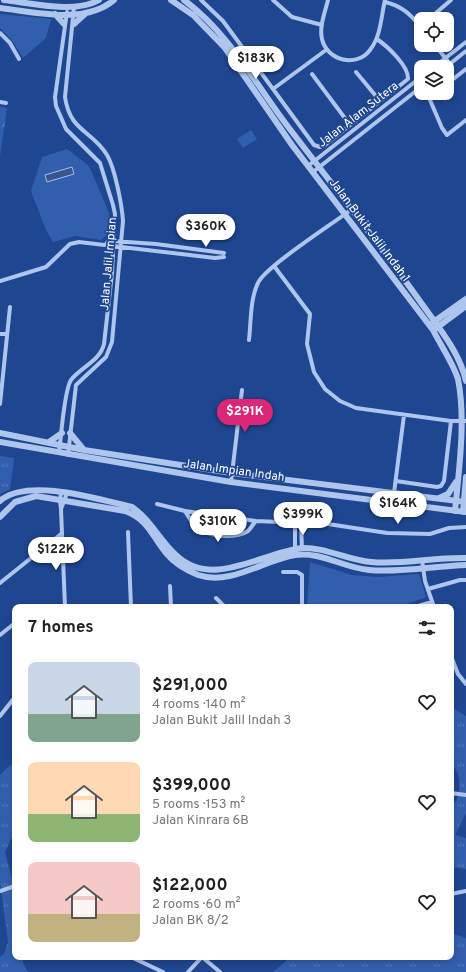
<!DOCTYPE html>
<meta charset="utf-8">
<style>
:root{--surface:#fff;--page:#f2f2f2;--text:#202124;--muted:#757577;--accent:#db2777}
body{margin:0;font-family:Overpass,sans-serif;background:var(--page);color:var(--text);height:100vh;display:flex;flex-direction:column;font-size:15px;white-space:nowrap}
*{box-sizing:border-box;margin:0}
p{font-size:13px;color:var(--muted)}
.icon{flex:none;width:22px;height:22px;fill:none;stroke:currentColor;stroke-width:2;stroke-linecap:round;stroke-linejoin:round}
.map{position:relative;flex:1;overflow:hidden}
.panel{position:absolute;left:12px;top:604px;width:442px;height:356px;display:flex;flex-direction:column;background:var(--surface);border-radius:8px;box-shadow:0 2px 6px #0003}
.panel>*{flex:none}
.tools{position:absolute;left:414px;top:12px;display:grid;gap:8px}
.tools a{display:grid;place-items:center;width:40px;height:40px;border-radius:8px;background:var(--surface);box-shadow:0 2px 6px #0003;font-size:20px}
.price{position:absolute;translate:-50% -34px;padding:0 9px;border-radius:14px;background:#fff;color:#222;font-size:13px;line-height:26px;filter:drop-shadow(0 1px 2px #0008)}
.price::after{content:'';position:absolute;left:50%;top:24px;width:12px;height:9px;margin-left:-6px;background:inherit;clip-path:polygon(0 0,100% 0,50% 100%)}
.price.selected{background:var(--accent);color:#fff}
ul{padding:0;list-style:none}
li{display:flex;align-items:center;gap:12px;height:100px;padding:0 16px}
li span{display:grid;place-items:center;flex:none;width:112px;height:80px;border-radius:8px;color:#555}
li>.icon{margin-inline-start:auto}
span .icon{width:48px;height:48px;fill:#fffc;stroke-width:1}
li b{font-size:17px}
h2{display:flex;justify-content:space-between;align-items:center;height:48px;padding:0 16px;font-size:17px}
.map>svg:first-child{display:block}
</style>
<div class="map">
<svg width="466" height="972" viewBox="0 0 466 972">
<defs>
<pattern id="grass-tufts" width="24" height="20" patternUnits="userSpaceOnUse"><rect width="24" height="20" fill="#325fad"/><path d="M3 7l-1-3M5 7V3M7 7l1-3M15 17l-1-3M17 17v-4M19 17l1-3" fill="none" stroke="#5177b9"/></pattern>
<pattern id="forest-firs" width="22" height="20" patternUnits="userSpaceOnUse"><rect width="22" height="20" fill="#325fad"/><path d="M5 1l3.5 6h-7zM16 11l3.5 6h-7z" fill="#5177b9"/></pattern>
</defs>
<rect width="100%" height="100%" fill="#1f4690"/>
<path fill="url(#grass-tufts)" d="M0,456L14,458L10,489L0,494Z
M451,707L466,716V813L455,835L466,838V869L451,867V807C453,805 456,802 457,799C461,789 461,770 451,765Z
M10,765L15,766V835L12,837L5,852L15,890V957H23V963L28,972H0V957L4,954L8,942L0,882V775Z
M451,933L466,938V972H273L291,957H451Z"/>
<path fill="url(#forest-firs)" d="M0,107L7,108L0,156Z"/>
<path fill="#325fad" d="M0,14L51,19L46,38L23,58L12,40L0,28Z
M251,130L257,139L243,148L237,139Z
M67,149L89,166L109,213L108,234L101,240L75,236L53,242L46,230L31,191L42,157Z
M310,562L352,575L378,577L419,574L426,597L399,607L307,606Z"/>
<path fill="#39568b" stroke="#a2bfee" d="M72,167L74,174L47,182L45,175Z"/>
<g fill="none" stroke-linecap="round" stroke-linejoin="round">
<path stroke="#aec5ed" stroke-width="4" d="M201,0L223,21L314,145L320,147L325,145L408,79C409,66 387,46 377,39
M273,0L292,17L322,25
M328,0C325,12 319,27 322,39C327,61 357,68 370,50C381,36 381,17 385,0
M385,2C402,6 410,14 421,27
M429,19L451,0
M0,33L10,43L19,59
M435,45L450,64
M434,67L466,42
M446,67L466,51
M356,72L380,101
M312,74L350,125
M447,84L466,69
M273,89L326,50
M427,93L442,128L447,135L466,120
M429,98L435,93
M0,102L6,103
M308,166L421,77
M313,172L421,87
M113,241L156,244L224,253
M112,254L106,244L113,236
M274,266L310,314L307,344L314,372L325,389L340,401L356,408L451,421H466
M0,281L46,267L70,244L79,242L215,258L224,257
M0,334H7
M249,340C251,323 250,299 258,283C265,267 334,223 352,209
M0,404L10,307
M59,453C61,439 64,390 71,380C81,367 100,361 104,344L112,273L115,214L113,205L100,163L66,129L56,106L55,97L67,12
M68,455L76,385L106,357L112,342L123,221C122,206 115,168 107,155C92,130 70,132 65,97L74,7
M396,481L437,487L441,486L444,481L451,421
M231,482L242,390
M61,492L60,501L61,509L65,607
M394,493L404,415
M157,504L185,511L256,521L328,524L387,533L430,534L449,528L466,527
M61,509L67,493
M185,511C190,519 195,529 204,532C216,537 237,538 248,531C251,528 253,524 256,521
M301,524L302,549
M128,532L131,607
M295,551V523
M422,560L425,581L434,607
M283,572H297L302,575V607
M0,583L61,534
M170,586L171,607
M428,589L460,580H466
M216,598L225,607
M415,607L432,602
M0,635L15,623
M451,656L458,674L466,684
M0,716L15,697
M451,793L466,795
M0,891L15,886
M451,894L466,891
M131,957L163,972
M202,957L220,972
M188,972L202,957"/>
<path stroke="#aec5ed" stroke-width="6" d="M4,0C31,3 75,14 99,0
M171,0L193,15L225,48L292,145L433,330C441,346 453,363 458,379C466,419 459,470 455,511
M184,0C229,33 256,85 289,128C332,184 376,240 417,297C435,323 459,350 466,381
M0,8C35,12 85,25 114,0
M55,14L64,24
M74,24L85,14
M432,323L466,299
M435,329L466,306
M0,433L84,450L232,473L466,502
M70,433L84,450
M0,442L231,482L466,512
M49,442L62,433
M439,498L448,494L456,482
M0,501C27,477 98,499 132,507C152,521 159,540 177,556C213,589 261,553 302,548C325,547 347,560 371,562C403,565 434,557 466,558
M463,512L466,477
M0,517L15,502L36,496L125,511C149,520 151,535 166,553C175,564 186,570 198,575C230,586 264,560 295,555C320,551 344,568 369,570C401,573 434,566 466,565"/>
</g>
<g text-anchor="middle" stroke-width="3.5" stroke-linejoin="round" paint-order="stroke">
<g font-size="12" fill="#fff" stroke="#1f4690">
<text transform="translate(358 114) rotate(-38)" y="4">Jalan Alam Sutera</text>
<text transform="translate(370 230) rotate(53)" y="4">Jalan Bukit Jalil Indah 1</text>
<text transform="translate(108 264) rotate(-85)" y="4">Jalan Jalil Impian</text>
<text transform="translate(234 470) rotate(8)" y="4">Jalan Impian Indah</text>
</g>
</g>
</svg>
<div class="tools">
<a><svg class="icon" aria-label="locate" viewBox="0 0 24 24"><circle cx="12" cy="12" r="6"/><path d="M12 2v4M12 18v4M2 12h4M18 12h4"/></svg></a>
<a><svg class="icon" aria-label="layers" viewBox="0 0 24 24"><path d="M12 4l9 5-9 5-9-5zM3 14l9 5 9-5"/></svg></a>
</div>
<b class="price" style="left:256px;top:80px">$183K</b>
<b class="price" style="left:206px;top:248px">$360K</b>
<b class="price selected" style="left:245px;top:433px">$291K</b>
<b class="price" style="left:398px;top:525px">$164K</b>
<b class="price" style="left:303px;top:536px">$399K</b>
<b class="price" style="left:218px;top:543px">$310K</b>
<b class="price" style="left:56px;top:571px">$122K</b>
<section class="panel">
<h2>7 homes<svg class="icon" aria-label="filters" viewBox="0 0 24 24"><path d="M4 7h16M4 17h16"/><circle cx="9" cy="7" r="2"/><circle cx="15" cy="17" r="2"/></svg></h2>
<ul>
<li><span style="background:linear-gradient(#c9d6e8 65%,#7fa58c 0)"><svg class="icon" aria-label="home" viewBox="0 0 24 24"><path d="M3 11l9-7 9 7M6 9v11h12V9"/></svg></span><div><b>$291,000</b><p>4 rooms · 140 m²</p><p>Jalan Bukit Jalil Indah 3</p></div><svg class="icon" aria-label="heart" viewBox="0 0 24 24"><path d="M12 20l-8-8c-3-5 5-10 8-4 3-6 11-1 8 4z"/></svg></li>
<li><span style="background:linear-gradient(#ffd9b3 65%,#8fb573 0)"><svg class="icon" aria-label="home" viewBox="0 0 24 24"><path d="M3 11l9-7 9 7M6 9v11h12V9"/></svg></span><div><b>$399,000</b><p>5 rooms · 153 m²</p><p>Jalan Kinrara 6B</p></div><svg class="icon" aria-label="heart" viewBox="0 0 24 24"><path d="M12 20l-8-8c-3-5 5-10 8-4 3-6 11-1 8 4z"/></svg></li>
<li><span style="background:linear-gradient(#f6c9c9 65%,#c2b280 0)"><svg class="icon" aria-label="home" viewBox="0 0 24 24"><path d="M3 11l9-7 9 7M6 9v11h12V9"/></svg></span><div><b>$122,000</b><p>2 rooms · 60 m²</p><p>Jalan BK 8/2</p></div><svg class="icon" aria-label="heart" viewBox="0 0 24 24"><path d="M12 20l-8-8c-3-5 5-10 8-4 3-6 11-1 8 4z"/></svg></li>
</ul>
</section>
</div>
